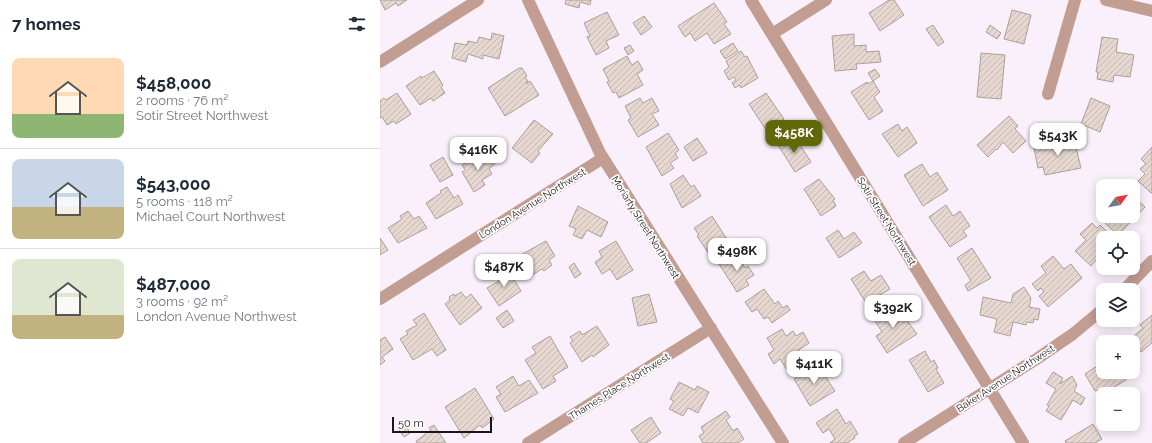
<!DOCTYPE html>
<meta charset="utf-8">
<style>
:root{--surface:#fff;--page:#f6f6f7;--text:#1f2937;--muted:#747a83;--line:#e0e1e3;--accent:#616808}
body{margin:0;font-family:Raleway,sans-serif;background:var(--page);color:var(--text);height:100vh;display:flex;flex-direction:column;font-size:15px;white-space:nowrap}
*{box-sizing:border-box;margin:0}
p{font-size:13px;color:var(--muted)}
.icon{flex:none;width:22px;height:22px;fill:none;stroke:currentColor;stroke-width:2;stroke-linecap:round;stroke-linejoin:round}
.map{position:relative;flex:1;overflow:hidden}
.panel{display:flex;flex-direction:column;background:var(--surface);width:380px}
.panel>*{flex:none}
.needle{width:26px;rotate:57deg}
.controls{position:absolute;left:716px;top:179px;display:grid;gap:8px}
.controls a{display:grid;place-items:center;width:44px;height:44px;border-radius:8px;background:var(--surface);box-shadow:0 2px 10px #0003;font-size:20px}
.scale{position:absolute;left:12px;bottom:10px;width:100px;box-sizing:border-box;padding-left:4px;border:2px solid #1a161a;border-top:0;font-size:11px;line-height:14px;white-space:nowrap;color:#1a161a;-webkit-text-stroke:3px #fff;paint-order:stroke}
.price{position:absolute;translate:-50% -34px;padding:0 9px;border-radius:8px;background:#fff;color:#222;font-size:13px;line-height:26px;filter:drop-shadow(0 1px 2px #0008)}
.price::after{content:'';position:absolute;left:50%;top:24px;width:12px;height:9px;margin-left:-6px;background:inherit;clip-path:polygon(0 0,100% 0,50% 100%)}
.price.current{background:var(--accent);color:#fff}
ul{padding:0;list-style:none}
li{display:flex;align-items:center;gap:12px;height:100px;padding:0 12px}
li+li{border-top:1px solid var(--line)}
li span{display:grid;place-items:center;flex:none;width:112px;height:80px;border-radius:8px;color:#555}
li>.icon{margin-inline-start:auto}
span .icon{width:48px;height:48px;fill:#fffc;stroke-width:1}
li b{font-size:17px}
h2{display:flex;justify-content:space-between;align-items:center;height:48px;padding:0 12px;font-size:17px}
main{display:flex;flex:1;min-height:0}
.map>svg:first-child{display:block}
</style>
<main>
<section class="panel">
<h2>7 homes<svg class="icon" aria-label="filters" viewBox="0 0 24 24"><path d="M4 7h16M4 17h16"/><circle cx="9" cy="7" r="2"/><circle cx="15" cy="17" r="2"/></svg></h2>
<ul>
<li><span style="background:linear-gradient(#ffd9b3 70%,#8fb573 0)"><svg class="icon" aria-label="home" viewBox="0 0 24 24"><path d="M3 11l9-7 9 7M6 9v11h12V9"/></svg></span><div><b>$458,000</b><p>2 rooms · 76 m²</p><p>Sotir Street Northwest</p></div></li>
<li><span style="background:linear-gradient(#c9d6e8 60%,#c2b280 0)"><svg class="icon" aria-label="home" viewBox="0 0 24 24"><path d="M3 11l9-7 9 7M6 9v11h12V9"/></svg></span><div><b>$543,000</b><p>5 rooms · 118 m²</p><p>Michael Court Northwest</p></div></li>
<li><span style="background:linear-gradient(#dfe7d0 70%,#c2b280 0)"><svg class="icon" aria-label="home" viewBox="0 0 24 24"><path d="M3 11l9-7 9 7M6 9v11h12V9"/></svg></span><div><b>$487,000</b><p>3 rooms · 92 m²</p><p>London Avenue Northwest</p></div></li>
</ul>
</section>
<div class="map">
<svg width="772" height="443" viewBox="0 0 772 443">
<defs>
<pattern id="building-hatch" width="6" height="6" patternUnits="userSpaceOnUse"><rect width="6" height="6" fill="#e6d7d1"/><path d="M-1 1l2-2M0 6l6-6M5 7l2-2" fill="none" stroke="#c5b8b3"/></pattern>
</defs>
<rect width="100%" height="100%" fill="#faf0fb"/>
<path fill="url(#building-hatch)" stroke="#ac9e98" d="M0,0H27L18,6L16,3L5,10Z
M186,0H211L210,5L200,2L199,8L185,4Z
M509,0H514L524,15L500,31L489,13Z
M334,3L347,22L344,24L351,34L334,44L327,33L315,41L310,33L305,37L298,26Z
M632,10L651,15L644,44L624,39Z
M227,12L239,35L226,41L229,48L216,55L207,37L210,36L204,23Z
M264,16L272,27L261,35L253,23Z
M553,25L564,42L558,46L546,29Z
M610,25L621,33L617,39L606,32Z
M112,33L124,36L119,59L103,55V59L88,54L86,62L72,58L75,43L87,45L88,41L97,43L99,37L111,40Z
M474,34V46L486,45V52L499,51L501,62L476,64L477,69L455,71L452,36Z
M722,37L738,39L736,52L754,55L750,77L734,75L733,82L717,79L718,72H716Z
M353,43L358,51L345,59L340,51Z
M250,45L254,51L248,55L244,48Z
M361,51L365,57L367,56L378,78L361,88L360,85L355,88L352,83L356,80L354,77L349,80L344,71L349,67L346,61Z
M601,53L625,55L621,99L597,97Z
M247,56L252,65L258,61L263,70L257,74L263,85L239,98L236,92L233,93L227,82L229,81L223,69Z
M139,68H142L147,76L145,77L148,81L146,84L150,81L159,95L125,116L108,88Z
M495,69L500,76L493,81L488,73Z
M54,71L63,85L61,87L65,93L53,101L51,98L40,105L26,86L41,76L42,78Z
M493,81L500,92L494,97L503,111L489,120L471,92L487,82L488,84Z
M17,93L31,114L16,124L14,121L7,125L2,117L0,118V101L4,98L6,100Z
M386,93L404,119L386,130L369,104Z
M260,98L263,103L272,98L279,111L272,114L279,125L258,137L248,120L251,118L245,106Z
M711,98L730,106L720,132L701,124Z
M629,116L638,126L635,129L646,141L633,153L623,142L617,150L616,149L608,157L597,145Z
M154,120L173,134L158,151L160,153L152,163L132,148Z
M518,124L522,131L527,127L537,143L518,157L502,134Z
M288,133L299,150L295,153L298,158L290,163L294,168L282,176L266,147Z
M411,136L416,143L418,142L431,162L415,172L398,145Z
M317,138L327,153L313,161L304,147Z
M694,139L701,168L665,175L663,167L658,168L654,148Z
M772,147V193H771L758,181L765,174L760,169L766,164L761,159Z
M107,152L115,164L109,169L112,174L102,180L105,185L94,192L82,172L85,170L82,165Z
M63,157L73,175L60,182L50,165Z
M542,164L550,177L557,172L568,190L543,206L524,175Z
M303,175L311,187L314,185L321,196L302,208L290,184Z
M439,179L455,199L453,200L456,206L441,216L424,189Z
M67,187L74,198L78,195L83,204L56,219L46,203L61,193L60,191Z
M753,196L765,207L738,235L724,222L730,216H753Z
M566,205L573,216L580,211L590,226L583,231L587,236L570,247L549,217Z
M198,206L228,222L221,237L207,230L202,239L193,235L196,229L189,226Z
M28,211L34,219L39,216L47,228L18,243L8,228L22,219L20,216Z
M332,216L348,241L329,254L317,236L319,235L314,228Z
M712,223L717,228L720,225L733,238H723V252L711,266L695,251L706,240L700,234Z
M458,230L464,239L474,232L482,243L459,258L446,238Z
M0,238L8,250L0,255Z
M166,241L175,256L169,260L172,265L164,271L162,269L149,277L137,257Z
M236,241L253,270L237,280L230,269L222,274L215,262L222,257L219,251Z
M592,248L611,278L588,291L585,285L591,281L577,258Z
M356,253L365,268L368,266L374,275L366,280L369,285L357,292L339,264Z
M673,256L684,269L691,264L702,278L668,307L659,296L664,292L661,288L658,291L652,284L666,273L661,266Z
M194,263L201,274L195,278L189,267Z
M128,270L141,291L119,306L107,288L119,281L117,277Z
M484,271L491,281L501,275L510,289L486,303L471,279Z
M644,287L651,298L649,307L660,309L658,320L654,319L653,323L647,322L646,325L633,322L630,336L614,332L617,319L600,315L603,297L631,303L633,294Z
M384,289L395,304L398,301L403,308L407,305L410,310L392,323L388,317L384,319L377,309L372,312L365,302Z
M81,292L86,298L91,294L102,308L80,325L65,304L70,300L69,297L74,294L75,296Z
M269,294L277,322L258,326L252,298Z
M515,304L537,334L507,353L496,336L502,332L493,318Z
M127,310L134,321L123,328L116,318Z
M44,313L66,350L57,356L52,349L33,360L20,339L28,334L26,331L37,325L33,320Z
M772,315V343L761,352L750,339L763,328L760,325Z
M217,326L229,345L213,357L212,355L202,362L190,343L193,341L190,337L200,331L202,335Z
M402,329L406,336L413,331L416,336L423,332L429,343L416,352L422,361L407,370L400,359L394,364L388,354L394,350L387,338Z
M170,336L188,367L173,376L176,381L163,389L145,360L156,353L152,347Z
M5,337L13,349L2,357L5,361L0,365V340Z
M545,351L551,362L554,360L558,368L556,369L564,383L548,392L529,360Z
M723,362V372H742L746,380L726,392L724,388L715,391L705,374Z
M437,364L455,391L430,406L414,379Z
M673,372L683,378L680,384L692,376L697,385L694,391L705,398L701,405L693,400L681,420L666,411L669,406L667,405L676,389L666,383Z
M133,376L139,386L149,380L158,393L125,412L116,397L121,394L116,387Z
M299,382L315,390L317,386L329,392L318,413L308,408L303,416L289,409L294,401L290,399Z
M95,388L114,419L102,428L100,425L84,438L65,407Z
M457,409L466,424L470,421L478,434L474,436L475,438L467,443H450L455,439L449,429L443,433L436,423Z
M346,411L350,417L346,420L353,431L357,428L364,439L358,443H323L319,436L324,433L321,427Z
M271,417L281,433L266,443H260L251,430Z
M24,422L30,433L24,437L17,427Z
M713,424L722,439L715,443H686L685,441Z
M54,425L66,443H37L36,441L51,430L49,428Z"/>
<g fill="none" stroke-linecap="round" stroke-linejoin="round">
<path stroke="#c19d92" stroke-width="12" d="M148,0L220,153L403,443
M371,0L643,443
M726,0L772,11
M392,34L446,0
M0,62L98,0
M668,94L695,0
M744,290L772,261
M0,299L223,158
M148,443L331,328
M524,443L658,358L693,334L723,309"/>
</g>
<g text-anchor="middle" stroke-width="3.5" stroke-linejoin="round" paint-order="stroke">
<g font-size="10" fill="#1a161a" stroke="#fff">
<text transform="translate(152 203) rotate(-32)" y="4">London Avenue Northwest</text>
<text transform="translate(507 221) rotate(58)" y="4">Sotir Street Northwest</text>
<text transform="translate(266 227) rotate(58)" y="4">Moriarty Street Northwest</text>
<text transform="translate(625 378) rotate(-33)" y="4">Baker Avenue Northwest</text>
<text transform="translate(239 386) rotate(-32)" y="4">Thames Place Northwest</text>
</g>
</g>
</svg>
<div class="controls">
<a><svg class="needle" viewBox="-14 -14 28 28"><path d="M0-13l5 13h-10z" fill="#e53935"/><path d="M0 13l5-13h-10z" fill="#747a83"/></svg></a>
<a><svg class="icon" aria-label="locate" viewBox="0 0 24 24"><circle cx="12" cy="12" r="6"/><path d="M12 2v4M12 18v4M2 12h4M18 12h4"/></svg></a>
<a><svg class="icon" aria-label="layers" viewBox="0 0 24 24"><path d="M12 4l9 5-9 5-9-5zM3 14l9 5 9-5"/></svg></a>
<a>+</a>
<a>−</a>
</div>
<div class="scale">50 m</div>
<b class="price current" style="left:414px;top:154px">$458K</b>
<b class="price" style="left:678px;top:157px">$543K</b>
<b class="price" style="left:98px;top:171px">$416K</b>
<b class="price" style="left:357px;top:272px">$498K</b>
<b class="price" style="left:124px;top:288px">$487K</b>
<b class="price" style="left:513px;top:329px">$392K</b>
<b class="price" style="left:434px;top:385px">$411K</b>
</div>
</main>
